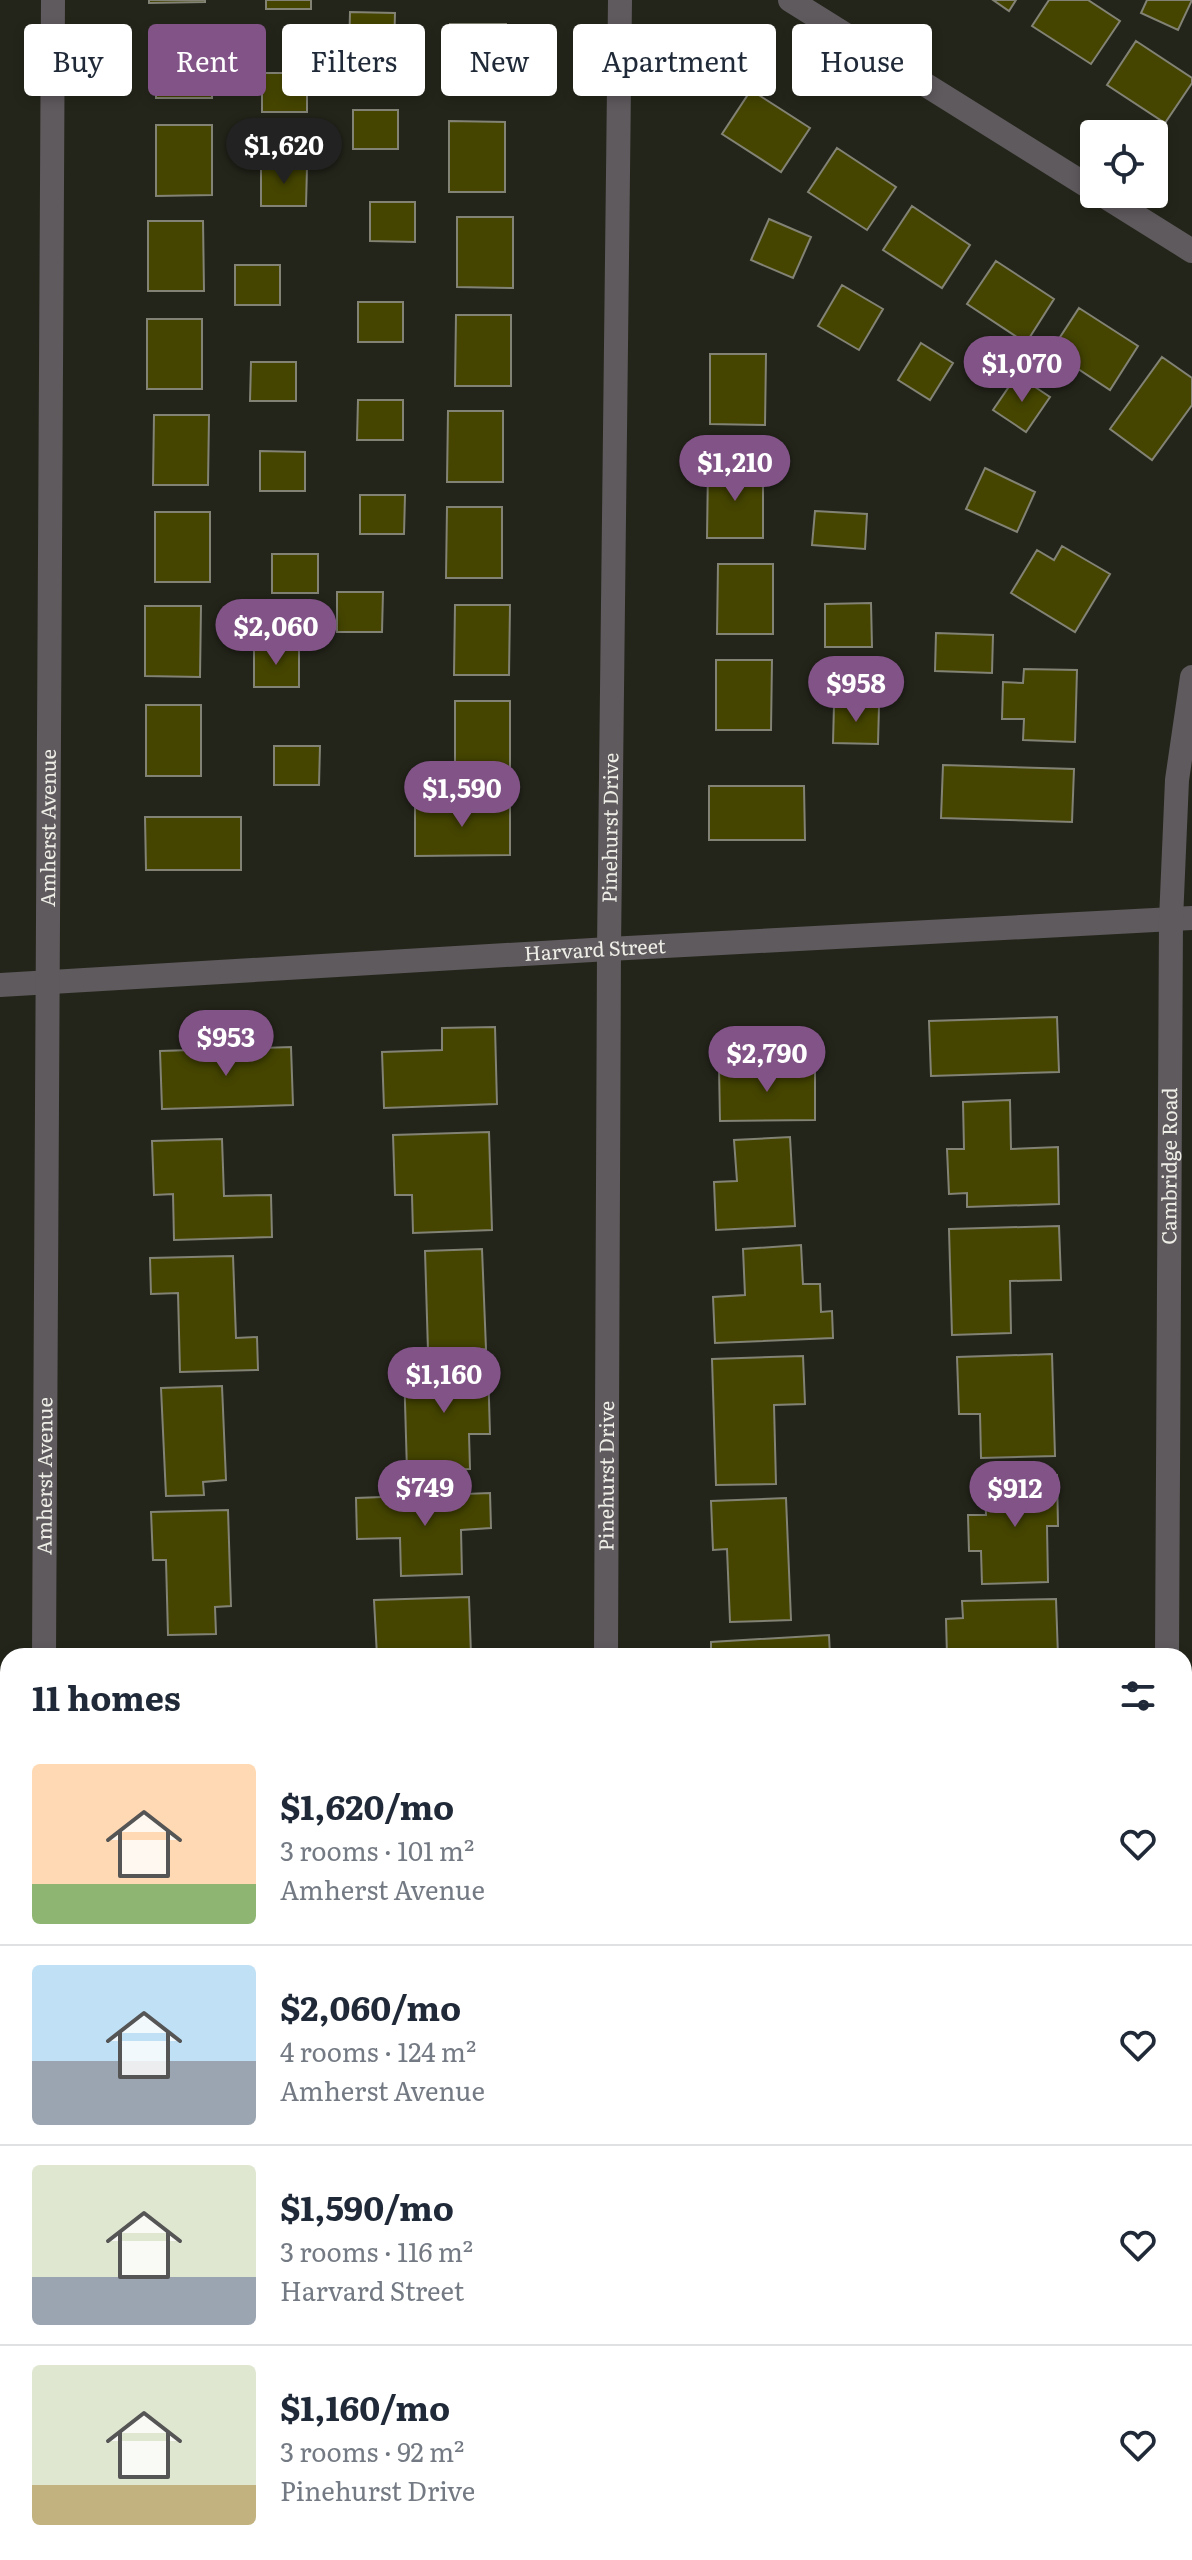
<!DOCTYPE html>
<meta charset="utf-8">
<style>
:root{--surface:#fff;--page:#f6f6f7;--text:#1f2937;--muted:#747a83;--line:#e0e1e3;--accent:#815387}
body{margin:0;font-family:Literata,serif;background:var(--page);color:var(--text);height:100vh;display:flex;flex-direction:column;font-size:30px;white-space:nowrap}
*{box-sizing:border-box;margin:0}
p{font-size:26px;color:var(--muted)}
.icon{flex:none;width:44px;height:44px;fill:none;stroke:currentColor;stroke-width:2;stroke-linecap:round;stroke-linejoin:round}
.map{position:relative;flex:1;overflow:hidden}
.side{position:absolute;left:0px;top:1648px;width:1192px;height:912px;display:flex;flex-direction:column;background:var(--surface);border-radius:24px 24px 0 0;box-shadow:0 4px 12px #0003}
.side>*{flex:none}
.guide{position:absolute;left:24px;top:24px;width:1144px;height:72px;display:flex;gap:16px}
.controls{position:absolute;left:1080px;top:120px;display:grid;gap:16px}
.controls a{display:grid;place-items:center;width:88px;height:88px;border-radius:8px;background:var(--surface);box-shadow:0 4px 12px #0003;font-size:40px}
.price{position:absolute;translate:-50% -68px;padding:0 18px;border-radius:28px;background:var(--accent);color:#fff;font-size:26px;line-height:52px;filter:drop-shadow(0 2px 4px #0008)}
.price::after{content:'';position:absolute;left:50%;top:48px;width:24px;height:18px;margin-left:-12px;background:inherit;clip-path:polygon(0 0,100% 0,50% 100%)}
.price.current{background:#222;color:#fff}
ul{padding:0;list-style:none}
li{display:flex;align-items:center;gap:24px;height:200px;padding:0 32px}
li+li{border-top:2px solid var(--line)}
li span{display:grid;place-items:center;flex:none;width:224px;height:160px;border-radius:8px;color:#555}
li>.icon{margin-inline-start:auto}
span .icon{width:96px;height:96px;fill:#fffc;stroke-width:1}
li b{font-size:34px}
h2{display:flex;justify-content:space-between;align-items:center;height:96px;padding:0 32px;font-size:34px}
.chip{padding:0 28px;border-radius:8px;background:var(--surface);box-shadow:0 4px 12px #0003;font-size:28px;line-height:72px}
.chip.current{background:var(--accent);color:#fff}
.map>svg:first-child{display:block}
</style>
<div class="map">
<svg width="1192" height="2560" viewBox="0 0 1192 2560">
<rect width="100%" height="100%" fill="#24251a"/>
<path fill="#454500" stroke="#828275" stroke-width="2" d="M149,0H205V2L149,3Z
M266,0H311V9H266Z
M993,0H1016L1009,11Z
M1049,0H1088L1120,21L1091,64L1032,26Z
M1147,0H1192L1178,30L1141,13Z
M350,12L395,13L394,52H349Z
M450,24H506V94H450Z
M156,28H212V98H156Z
M1136,41L1192,78V83L1165,123L1107,85Z
M262,73H307V112H262Z
M751,90L810,128L781,172L722,134Z
M353,110H398V149H353Z
M449,121L505,122V192H449Z
M156,125H212V195L156,196Z
M837,148L896,187L867,230L808,192Z
M261,167H307L306,206H261Z
M370,202H415V242L370,241Z
M912,206L970,245L942,288L883,250Z
M457,217H513V288L457,287Z
M769,219L811,237L793,278L751,260Z
M148,221H203L204,291H148Z
M996,261L1054,299L1026,343L967,304Z
M235,265H280V305H235Z
M842,285L883,309L859,350L818,326Z
M358,302H403V342H358Z
M1079,308L1138,346L1110,390L1051,351Z
M456,315H511V386H455Z
M147,319H202V389H147Z
M921,343L953,363L930,400L898,380Z
M710,354H766L765,425L710,424Z
M1162,357L1192,378V405L1152,460L1110,429Z
M251,362H296V401H250Z
M1017,375L1050,397L1026,432L993,410Z
M358,400H403V440H357Z
M448,411H503V482H447Z
M154,415H209L208,485H153Z
M260,451L305,452V491H260Z
M708,468H763V538H707Z
M985,468L1035,492L1017,532L966,509Z
M360,495H405L404,534H360Z
M447,507H502V578H446Z
M815,511L867,514L865,549L812,545Z
M155,512H210V582H155Z
M1062,546L1110,574L1075,632L1011,593L1037,550L1054,560Z
M272,554H318V593H272Z
M718,564H773V634H717Z
M337,592H383L382,632H337Z
M871,603L872,647H825V604Z
M455,605H510L509,675H454Z
M145,606H201L200,677L145,676Z
M936,633L993,635L992,673L935,671Z
M254,647H299V687H254Z
M716,660H772L771,730H716Z
M1024,669L1077,670L1075,742L1023,740L1024,719H1002L1003,682L1023,683Z
M455,701H510V772L455,771Z
M146,705H201V776H146Z
M834,705L879,706L878,744L833,743Z
M274,746H320L319,785H274Z
M943,765L1074,769L1072,822L941,818Z
M709,786H804L805,840H709Z
M415,802H510V855L415,856Z
M145,817H241V870H146Z
M1057,1017L1059,1072L931,1076L929,1021Z
M495,1027L497,1104L384,1108L382,1052L442,1050V1028Z
M291,1047L293,1105L162,1109L160,1051Z
M719,1067H815V1120L720,1121Z
M1010,1100L1011,1149L1058,1147L1059,1204L967,1207V1193L949,1194L947,1149H964L963,1102Z
M489,1132L492,1230L413,1233L412,1195H395L393,1135Z
M790,1137L795,1226L716,1230L714,1182L737,1181L734,1140Z
M222,1139L224,1196L271,1195L272,1237L174,1240L173,1194L154,1195L152,1141Z
M1059,1226L1061,1280L1010,1281L1011,1333L952,1335L949,1229Z
M801,1245L803,1284H820L821,1312L832,1311L833,1338L715,1343L713,1297L745,1295L743,1249Z
M482,1249L486,1349L428,1351L425,1251Z
M233,1256L236,1338L257,1337L258,1370L180,1372L178,1293L151,1294L150,1258Z
M1052,1354L1055,1456L981,1458L980,1414H959L957,1357Z
M803,1356L805,1404L774,1405L776,1484L716,1485L712,1359Z
M488,1366L490,1434H469L470,1469L407,1471L404,1368Z
M222,1386L226,1480L203,1482L204,1495L166,1496L161,1388Z
M1057,1475L1058,1526H1047L1048,1582L982,1584L981,1551H969L968,1515H986L985,1477Z
M490,1493L491,1528L461,1530L462,1574L401,1576L400,1538L357,1539L356,1498Z
M786,1498L791,1620L730,1622L727,1549L713,1550L711,1501Z
M228,1510L231,1606L215,1607L216,1634L168,1635L166,1560H153L151,1512Z
M469,1597L471,1655L493,1656H377L374,1600Z
M1056,1599L1058,1656H947L946,1619L963,1618L962,1601Z
M829,1635L830,1656H711V1642Z
M247,1649V1656H148V1653Z
M148,2552H222V2560H148Z
M428,2552H502V2558L428,2559Z
M968,2552H1041V2560H968Z"/>
<g fill="none" stroke-linecap="round" stroke-linejoin="round">
<g stroke="#5f5a5e" stroke-width="24">
<path d="M790,0L1094,190"/>
<path d="M1101,194L1192,251"/>
<path id="s1" d="M0,985L609,949L1192,918"/>
<path id="s2" d="M44,1656L53,0"/>
<path id="s3" d="M606,1656L609,949L620,0"/>
<path id="s4" d="M1167,1656L1171,920L1177,780L1192,677"/>
<path d="M1184,2353H1192"/>
<path d="M0,2416L8,2415"/>
<path d="M49,2552V2560"/>
<path d="M1163,2552V2560"/>
<path d="M601,2560V2552"/>
</g>
</g>
<g text-anchor="middle" stroke-width="7" stroke-linejoin="round" paint-order="stroke">
<g font-size="20" fill="#eeeee7" stroke="#1b1b10">
<text dy="7" stroke="none"><textPath href="#s2" startOffset="828">Amherst Avenue</textPath></text>
<text dy="7" stroke="none"><textPath href="#s3" startOffset="828">Pinehurst Drive</textPath></text>
<text dy="7" stroke="none"><textPath href="#s1" startOffset="596">Harvard Street</textPath></text>
<text dy="7" stroke="none"><textPath href="#s4" startOffset="490">Cambridge Road</textPath></text>
<text dy="7" stroke="none"><textPath href="#s2" startOffset="180">Amherst Avenue</textPath></text>
<text dy="7" stroke="none"><textPath href="#s3" startOffset="180">Pinehurst Drive</textPath></text>
</g>
</g>
</svg>
<div class="controls">
<a><svg class="icon" aria-label="locate" viewBox="0 0 24 24"><circle cx="12" cy="12" r="6"/><path d="M12 2v4M12 18v4M2 12h4M18 12h4"/></svg></a>
</div>
<b class="price current" style="left:284px;top:186px">$1,620</b>
<b class="price" style="left:1022px;top:404px">$1,070</b>
<b class="price" style="left:735px;top:503px">$1,210</b>
<b class="price" style="left:276px;top:667px">$2,060</b>
<b class="price" style="left:856px;top:724px">$958</b>
<b class="price" style="left:462px;top:829px">$1,590</b>
<b class="price" style="left:226px;top:1078px">$953</b>
<b class="price" style="left:767px;top:1094px">$2,790</b>
<b class="price" style="left:444px;top:1415px">$1,160</b>
<b class="price" style="left:425px;top:1528px">$749</b>
<b class="price" style="left:1015px;top:1529px">$912</b>
<div class="guide">
<a class="chip">Buy</a>
<a class="chip current">Rent</a>
<a class="chip">Filters</a>
<a class="chip">New</a>
<a class="chip">Apartment</a>
<a class="chip">House</a>
</div>
<section class="side">
<h2>11 homes<svg class="icon" aria-label="filters" viewBox="0 0 24 24"><path d="M4 7h16M4 17h16"/><circle cx="9" cy="7" r="2"/><circle cx="15" cy="17" r="2"/></svg></h2>
<ul>
<li><span style="background:linear-gradient(#ffd9b3 75%,#8fb573 0)"><svg class="icon" aria-label="home" viewBox="0 0 24 24"><path d="M3 11l9-7 9 7M6 9v11h12V9"/></svg></span><div><b>$1,620/mo</b><p>3 rooms · 101 m²</p><p>Amherst Avenue</p></div><svg class="icon" aria-label="heart" viewBox="0 0 24 24"><path d="M12 20l-8-8c-3-5 5-10 8-4 3-6 11-1 8 4z"/></svg></li>
<li><span style="background:linear-gradient(#bfe0f5 60%,#9aa5b1 0)"><svg class="icon" aria-label="home" viewBox="0 0 24 24"><path d="M3 11l9-7 9 7M6 9v11h12V9"/></svg></span><div><b>$2,060/mo</b><p>4 rooms · 124 m²</p><p>Amherst Avenue</p></div><svg class="icon" aria-label="heart" viewBox="0 0 24 24"><path d="M12 20l-8-8c-3-5 5-10 8-4 3-6 11-1 8 4z"/></svg></li>
<li><span style="background:linear-gradient(#dfe7d0 70%,#9aa5b1 0)"><svg class="icon" aria-label="home" viewBox="0 0 24 24"><path d="M3 11l9-7 9 7M6 9v11h12V9"/></svg></span><div><b>$1,590/mo</b><p>3 rooms · 116 m²</p><p>Harvard Street</p></div><svg class="icon" aria-label="heart" viewBox="0 0 24 24"><path d="M12 20l-8-8c-3-5 5-10 8-4 3-6 11-1 8 4z"/></svg></li>
<li><span style="background:linear-gradient(#dfe7d0 75%,#c2b280 0)"><svg class="icon" aria-label="home" viewBox="0 0 24 24"><path d="M3 11l9-7 9 7M6 9v11h12V9"/></svg></span><div><b>$1,160/mo</b><p>3 rooms · 92 m²</p><p>Pinehurst Drive</p></div><svg class="icon" aria-label="heart" viewBox="0 0 24 24"><path d="M12 20l-8-8c-3-5 5-10 8-4 3-6 11-1 8 4z"/></svg></li>
</ul>
</section>
</div>
